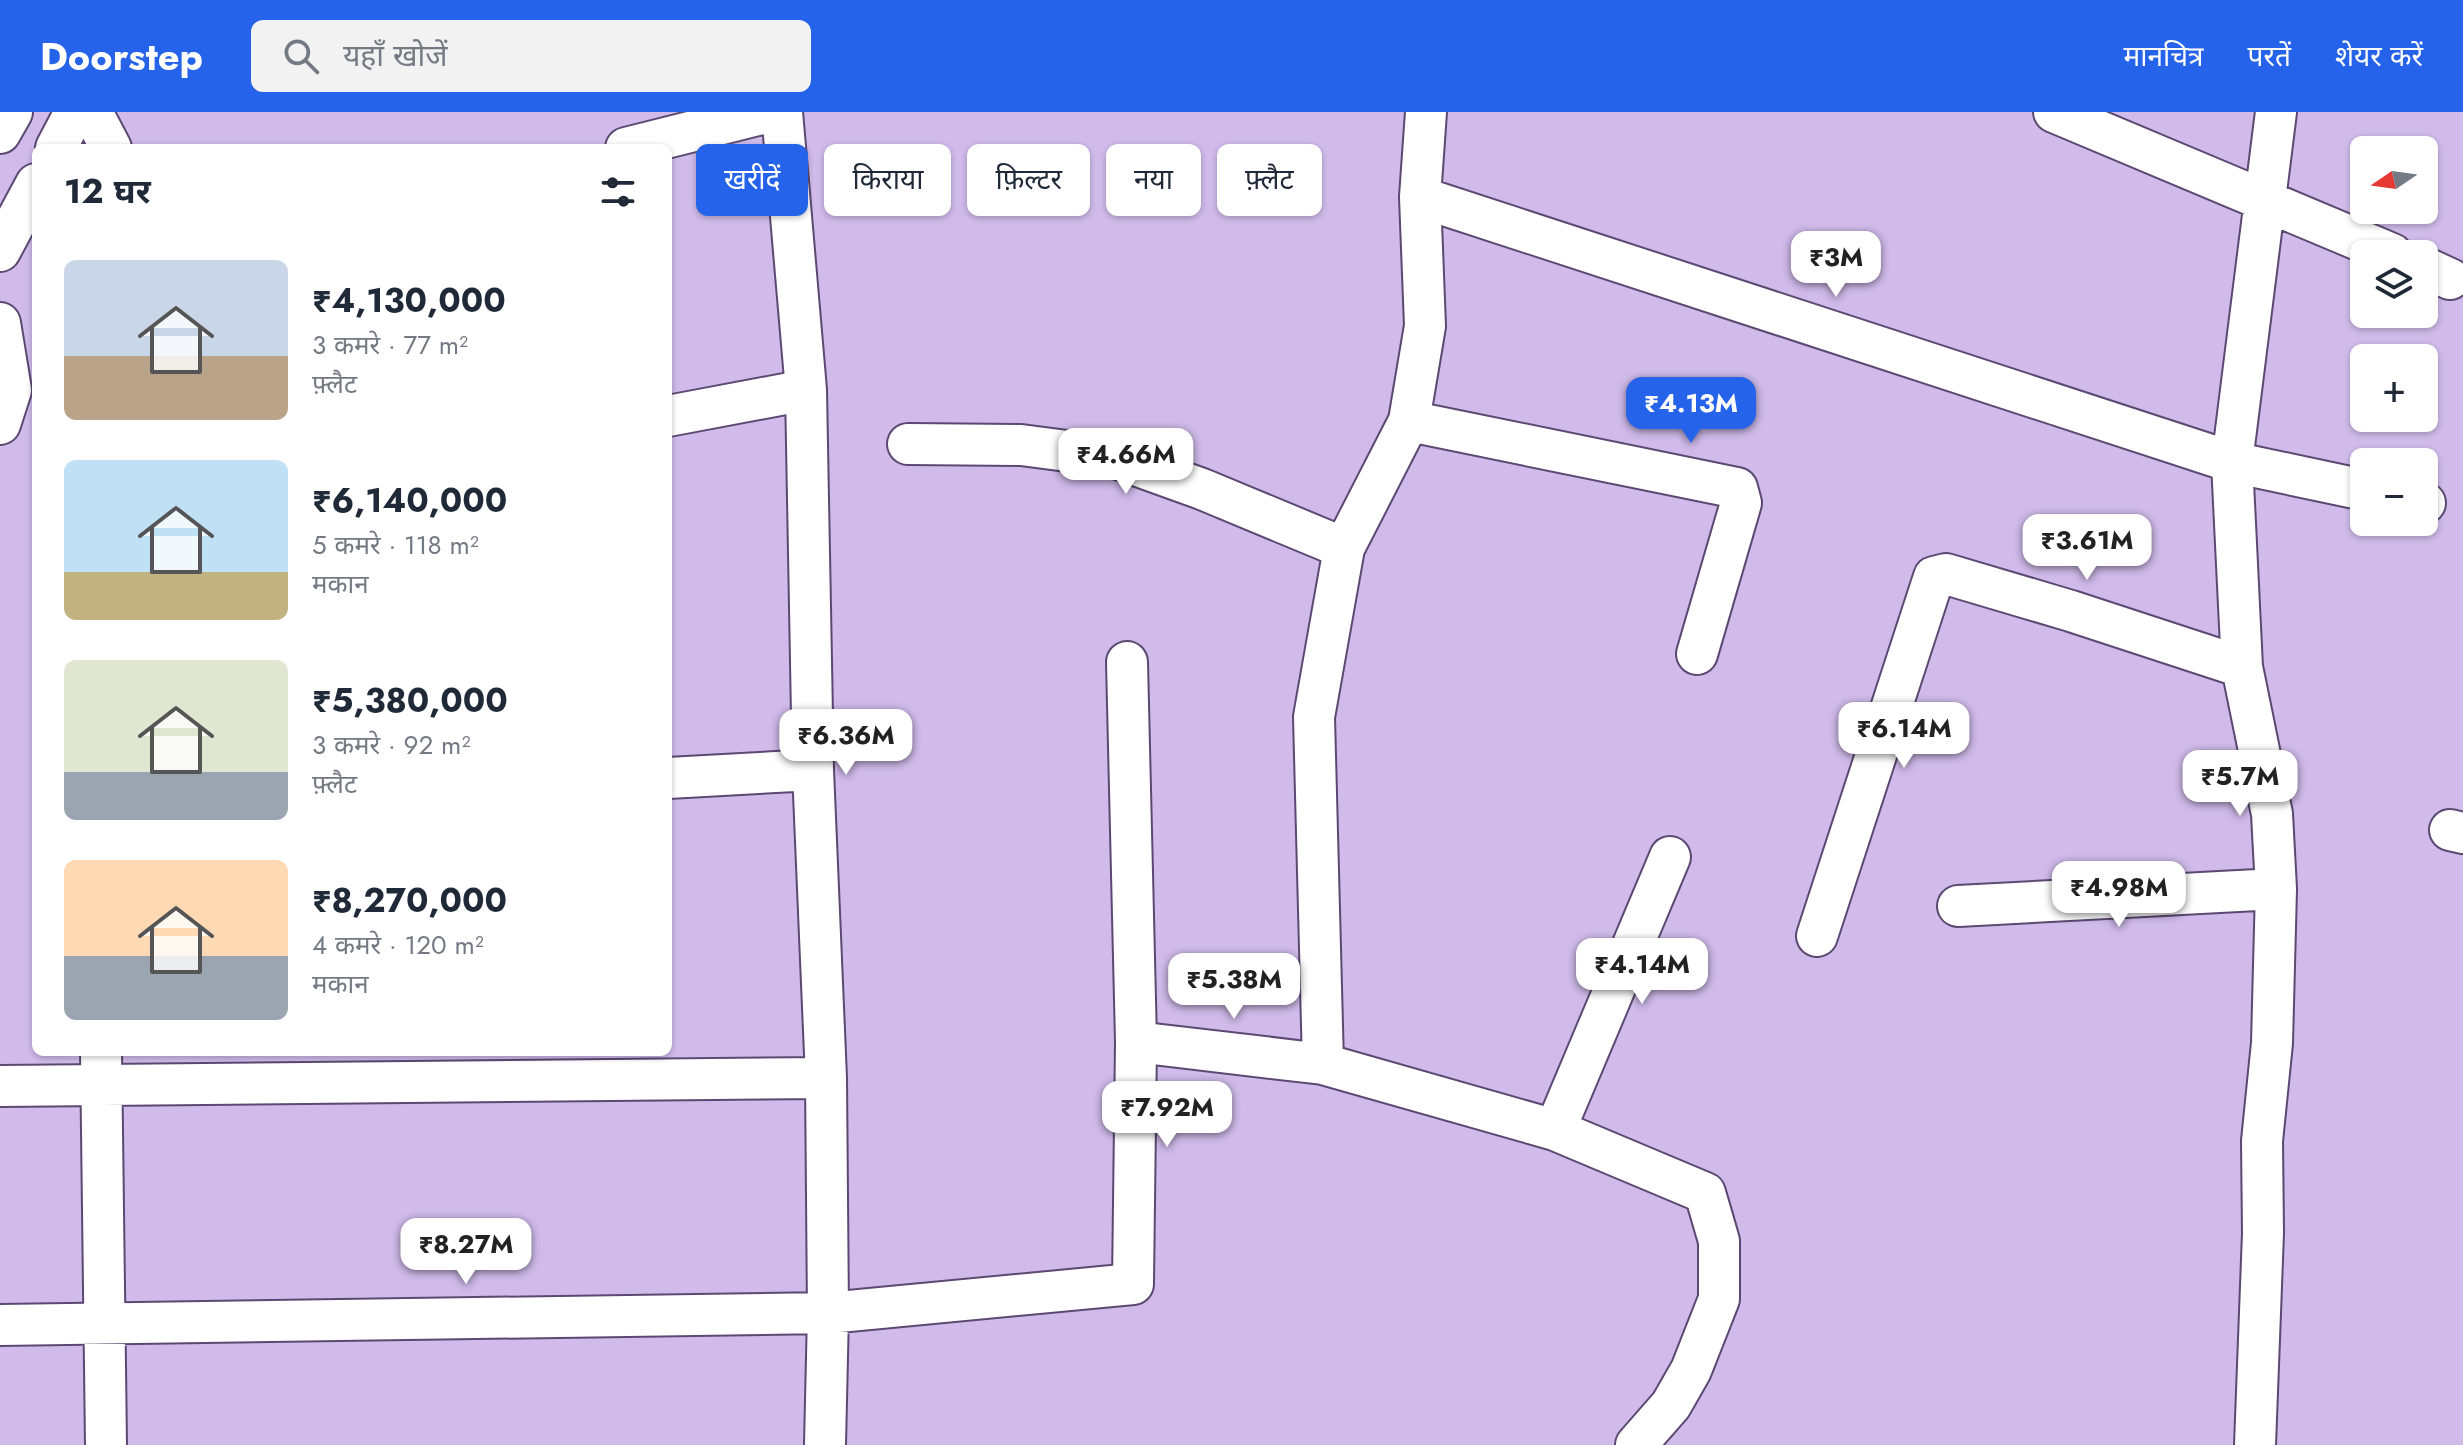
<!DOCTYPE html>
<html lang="hi">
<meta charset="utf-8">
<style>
:root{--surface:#fff;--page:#f2f2f3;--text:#1f2937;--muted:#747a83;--accent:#2563eb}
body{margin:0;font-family:Jost,"Noto Sans Devanagari",sans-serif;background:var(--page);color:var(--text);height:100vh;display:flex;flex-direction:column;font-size:30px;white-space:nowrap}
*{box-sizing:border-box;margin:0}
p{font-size:26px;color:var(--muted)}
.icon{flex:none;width:44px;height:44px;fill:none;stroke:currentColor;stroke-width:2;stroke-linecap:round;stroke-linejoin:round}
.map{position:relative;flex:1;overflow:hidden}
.details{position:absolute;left:32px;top:32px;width:640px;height:912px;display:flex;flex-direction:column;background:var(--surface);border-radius:12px;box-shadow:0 2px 6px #0004}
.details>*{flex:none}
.guide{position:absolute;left:696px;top:32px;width:760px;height:72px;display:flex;gap:16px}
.needle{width:52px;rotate:257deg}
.controls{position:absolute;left:2350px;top:24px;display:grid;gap:16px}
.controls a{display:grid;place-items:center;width:88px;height:88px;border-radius:12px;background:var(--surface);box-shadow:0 2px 6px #0004;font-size:40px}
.price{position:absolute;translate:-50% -68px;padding:0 18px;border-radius:16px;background:#fff;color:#222;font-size:26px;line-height:52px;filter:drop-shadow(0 2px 4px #0008)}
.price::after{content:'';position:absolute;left:50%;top:48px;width:24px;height:18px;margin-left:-12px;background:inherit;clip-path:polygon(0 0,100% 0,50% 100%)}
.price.on{background:var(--accent);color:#fff}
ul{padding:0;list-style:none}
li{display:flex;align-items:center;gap:24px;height:200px;padding:0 32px}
li span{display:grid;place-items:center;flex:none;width:224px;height:160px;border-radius:12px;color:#555}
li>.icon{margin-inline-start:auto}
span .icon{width:96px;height:96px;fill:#fffc;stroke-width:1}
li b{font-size:34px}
h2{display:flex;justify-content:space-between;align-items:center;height:96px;padding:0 32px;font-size:34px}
.pill{padding:0 28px;border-radius:12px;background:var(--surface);box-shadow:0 2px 6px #0004;font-size:28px;line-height:72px}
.pill.on{background:var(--accent);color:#fff}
header{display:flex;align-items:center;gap:48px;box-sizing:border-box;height:112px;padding:0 40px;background:var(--accent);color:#fff}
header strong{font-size:38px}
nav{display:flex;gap:44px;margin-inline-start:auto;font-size:28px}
.search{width:560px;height:72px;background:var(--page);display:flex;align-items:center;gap:20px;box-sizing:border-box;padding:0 28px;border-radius:12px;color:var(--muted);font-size:30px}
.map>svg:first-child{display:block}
</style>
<header>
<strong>Doorstep</strong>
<div class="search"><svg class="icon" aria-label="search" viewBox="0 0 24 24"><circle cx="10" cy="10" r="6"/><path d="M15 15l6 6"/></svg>यहाँ खोजें</div>
<nav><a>मानचित्र</a><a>परतें</a><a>शेयर करें</a></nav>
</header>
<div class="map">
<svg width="2463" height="1333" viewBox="0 0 2463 1333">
<rect width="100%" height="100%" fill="#d0bbeb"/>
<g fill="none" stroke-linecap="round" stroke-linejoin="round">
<g stroke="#5b4972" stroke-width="44">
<path id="street" d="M92,0L111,36
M782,0L806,278L813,658L826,966L828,1201L825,1333
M1426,0L1420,85L1425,214L1409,309L1344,436L1314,605L1323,952L1555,1018L1705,1081L1719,1129V1187L1691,1258L1671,1293L1636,1333
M2054,0L2392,142
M0,21L12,0
M56,36L75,0
M626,36L769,0
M1420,85L2232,350L2364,378
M0,139L36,72
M2424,155L2450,167
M0,211L11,278L0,312
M668,304L806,278
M1409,309L1737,376L1741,391L1697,542
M908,332L1021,333L1113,345L1202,377L1344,436
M2424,390L2425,391
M668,666L813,658
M2450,718L2463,721
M1958,794L2276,777
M1817,824L1934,465L1946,462L2071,499L2242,555
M1136,930L1323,952
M101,940L106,1333
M0,974L826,966
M1555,1018L1670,745
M0,1213L828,1201L1133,1172L1136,930L1127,550
M2255,1333L2263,1121L2262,1029L2272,931L2276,777L2272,702L2242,555L2232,350L2276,0"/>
</g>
<use href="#street" stroke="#fff" stroke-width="40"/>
</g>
</svg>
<div class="controls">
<a><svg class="needle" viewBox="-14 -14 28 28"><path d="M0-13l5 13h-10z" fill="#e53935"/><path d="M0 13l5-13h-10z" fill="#747a83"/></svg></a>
<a><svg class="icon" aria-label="layers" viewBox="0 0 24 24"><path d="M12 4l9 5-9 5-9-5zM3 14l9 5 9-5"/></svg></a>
<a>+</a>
<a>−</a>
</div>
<b class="price" style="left:1836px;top:187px">₹3M</b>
<b class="price on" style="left:1691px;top:333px">₹4.13M</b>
<b class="price" style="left:1126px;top:384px">₹4.66M</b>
<b class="price" style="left:2087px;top:470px">₹3.61M</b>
<b class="price" style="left:1904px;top:658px">₹6.14M</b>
<b class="price" style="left:846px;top:665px">₹6.36M</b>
<b class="price" style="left:2240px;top:706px">₹5.7M</b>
<b class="price" style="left:2119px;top:817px">₹4.98M</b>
<b class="price" style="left:1642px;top:894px">₹4.14M</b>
<b class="price" style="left:1234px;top:909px">₹5.38M</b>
<b class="price" style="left:1167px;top:1037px">₹7.92M</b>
<b class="price" style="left:466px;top:1174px">₹8.27M</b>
<div class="guide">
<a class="pill on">खरीदें</a>
<a class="pill">किराया</a>
<a class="pill">फ़िल्टर</a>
<a class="pill">नया</a>
<a class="pill">फ़्लैट</a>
</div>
<section class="details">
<h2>12 घर<svg class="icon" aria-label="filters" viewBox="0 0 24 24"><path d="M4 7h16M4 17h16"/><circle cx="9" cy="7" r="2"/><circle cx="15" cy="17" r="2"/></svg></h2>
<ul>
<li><span style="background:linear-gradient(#c9d6e8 60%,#b9a48a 0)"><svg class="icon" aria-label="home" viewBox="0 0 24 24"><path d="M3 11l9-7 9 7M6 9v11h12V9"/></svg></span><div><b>₹4,130,000</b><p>3 कमरे · 77 m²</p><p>फ़्लैट</p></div></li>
<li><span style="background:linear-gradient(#bfe0f5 70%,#c2b280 0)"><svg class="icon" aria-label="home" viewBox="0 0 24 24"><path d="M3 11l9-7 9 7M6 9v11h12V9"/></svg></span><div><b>₹6,140,000</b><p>5 कमरे · 118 m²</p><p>मकान</p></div></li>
<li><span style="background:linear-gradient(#dfe7d0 70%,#9aa5b1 0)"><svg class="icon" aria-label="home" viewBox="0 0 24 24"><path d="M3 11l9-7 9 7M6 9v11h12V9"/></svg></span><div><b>₹5,380,000</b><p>3 कमरे · 92 m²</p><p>फ़्लैट</p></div></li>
<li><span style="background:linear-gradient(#ffd9b3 60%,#9aa5b1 0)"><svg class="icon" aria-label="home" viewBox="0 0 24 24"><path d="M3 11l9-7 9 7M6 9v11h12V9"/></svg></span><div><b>₹8,270,000</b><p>4 कमरे · 120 m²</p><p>मकान</p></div></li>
</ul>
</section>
</div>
